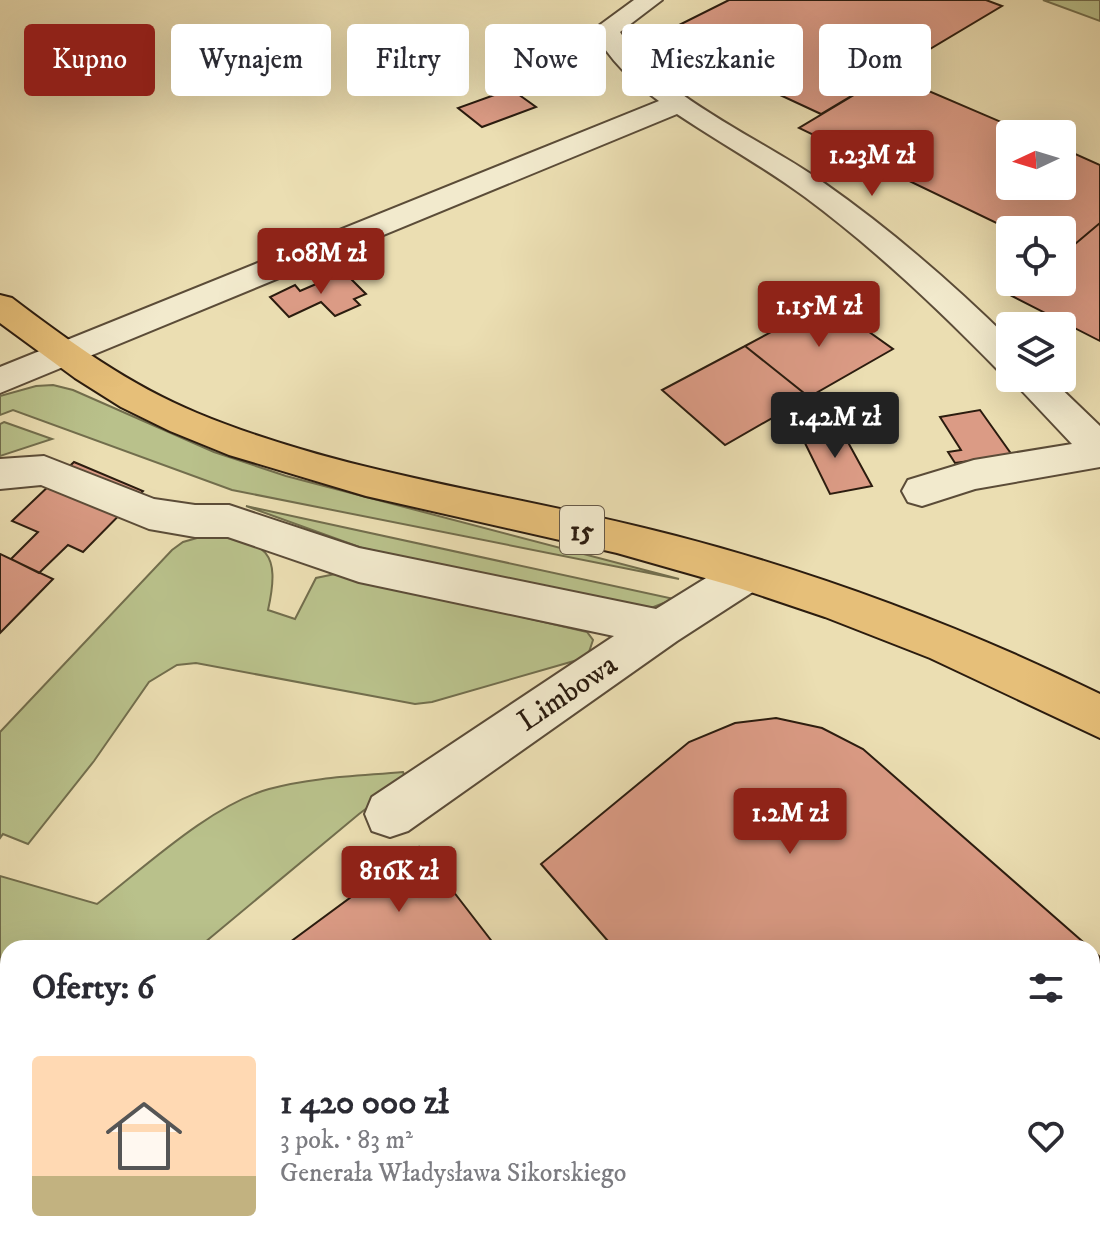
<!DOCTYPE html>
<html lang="pl">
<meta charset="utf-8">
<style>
:root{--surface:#fff;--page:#f2f2f3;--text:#2b2b33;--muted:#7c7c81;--line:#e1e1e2;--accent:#8f2418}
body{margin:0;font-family:"IM FELL DW Pica",serif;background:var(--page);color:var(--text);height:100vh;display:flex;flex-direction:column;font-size:30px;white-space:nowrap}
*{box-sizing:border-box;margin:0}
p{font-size:26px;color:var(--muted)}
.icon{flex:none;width:44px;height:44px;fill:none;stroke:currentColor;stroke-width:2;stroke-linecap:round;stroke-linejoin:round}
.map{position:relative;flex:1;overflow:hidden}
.panel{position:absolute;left:0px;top:940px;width:1100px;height:312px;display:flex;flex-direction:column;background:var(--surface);border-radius:24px 24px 0 0;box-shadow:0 8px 32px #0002}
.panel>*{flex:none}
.hud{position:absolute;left:24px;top:24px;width:1052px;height:72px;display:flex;gap:16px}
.needle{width:52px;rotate:266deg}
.controls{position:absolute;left:996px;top:120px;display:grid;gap:16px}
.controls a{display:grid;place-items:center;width:80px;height:80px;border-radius:8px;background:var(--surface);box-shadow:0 8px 32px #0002;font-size:40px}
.price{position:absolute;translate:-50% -68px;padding:0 18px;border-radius:8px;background:var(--accent);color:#fff;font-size:26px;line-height:52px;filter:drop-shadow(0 2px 4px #0008)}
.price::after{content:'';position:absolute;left:50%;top:48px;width:24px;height:18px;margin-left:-12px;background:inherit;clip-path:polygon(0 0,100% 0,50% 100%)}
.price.current{background:#222;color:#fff}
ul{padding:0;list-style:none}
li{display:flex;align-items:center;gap:24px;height:200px;padding:0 32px}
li+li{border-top:2px solid var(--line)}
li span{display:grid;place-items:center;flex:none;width:224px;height:160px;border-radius:8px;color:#555}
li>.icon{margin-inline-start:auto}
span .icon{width:96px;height:96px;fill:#fffc;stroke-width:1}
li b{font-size:34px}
h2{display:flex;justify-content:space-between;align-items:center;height:96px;padding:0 32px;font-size:34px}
.pill{padding:0 28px;border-radius:8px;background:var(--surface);box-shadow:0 8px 32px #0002;font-size:28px;line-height:72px}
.pill.current{background:var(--accent);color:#fff}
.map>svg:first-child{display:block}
</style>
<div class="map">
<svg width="1100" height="1252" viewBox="0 0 1100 1252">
<rect width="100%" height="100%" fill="#ebdeb2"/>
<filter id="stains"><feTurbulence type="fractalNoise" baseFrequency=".0025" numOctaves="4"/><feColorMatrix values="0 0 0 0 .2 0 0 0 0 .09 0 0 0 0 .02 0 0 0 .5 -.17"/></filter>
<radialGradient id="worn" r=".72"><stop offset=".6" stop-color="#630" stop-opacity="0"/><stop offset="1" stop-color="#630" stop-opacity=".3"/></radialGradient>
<path fill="#b9c18b" stroke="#726e4d" stroke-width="2" d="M1043,0H1100V21Z
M53,385L73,390L214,452L286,476L679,579L232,490L13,410L0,415V396L36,386Z
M4,422L52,439L0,456V424Z
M246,506L674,599L651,608L617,605L362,548Z
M211,534C267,542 281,551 268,610L295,619L316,578L335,574L587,632L593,640L589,652L581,659L432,702L415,704L196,663L177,665L149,682L94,761L28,844L3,834L0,838V732L172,550L183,542Z
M403,772L406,779L359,814L198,948H8V1106L0,1113V876L97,904C146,866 211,805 269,789C313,777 359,776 403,772Z
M520,1244H762L768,1252H510Z"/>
<path fill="#db9b85" stroke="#2b1c0f" stroke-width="2" d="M729,0H986L1002,6L821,114L655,37Z
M889,74L1029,134H1010V186H1062V148L1100,165V223L1062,255V230H1011L799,128Z
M511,89L536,107L482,127L458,108Z
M1100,223V341L1012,296L1029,282H1062V255Z
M344,272L366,294L354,299L360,305L335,316L321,302L289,317L270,297L295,285L300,291Z
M827,302L893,349L809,397L745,346Z
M745,346L809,397L725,445L662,390Z
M980,410L1012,455L955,463L948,452L961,450L940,417Z
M839,426L844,435L872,486L830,494L800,433Z
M74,462L143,491L83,552L68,545L39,573L11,559L38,532L12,521Z
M0,554L53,579L0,633Z
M776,718L822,728L863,749L1090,948H614L541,864L689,742L735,723Z
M419,847L497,948H282Z
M1092,950L1100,957V1252H879L872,1244H1092Z
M8,1151V1244H299L290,1252H0V1157Z"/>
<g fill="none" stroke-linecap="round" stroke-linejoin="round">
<g stroke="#5b4c38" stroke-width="4">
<path id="minor" d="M634,0H662L620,32C656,95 764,140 824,183C891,230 952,283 1010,340V373L997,369C937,308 875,249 805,197C764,167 719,142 677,114L0,393V367L659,101C631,81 610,60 593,30Z
M1010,378H1050L1100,426V467L975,489L922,506L908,502L902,491L908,480L974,460L1072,444Z
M44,456L154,499L195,505H229L359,548L656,609L732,562L747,557L762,562L768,574L762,586L677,641L408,831L390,837L372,831L365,814L372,797L614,636L359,582L228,537H195L149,529L41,485L0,489V459Z"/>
</g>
<g stroke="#2b1c0f" stroke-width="4">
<path id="major" d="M0,295L12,298C70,342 129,385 197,413C349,476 517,494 676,536C822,574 965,628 1100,694V738L930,658L825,617L733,586L617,553L366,496L229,455L170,431L121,407L75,378L0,323Z"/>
</g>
<use href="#minor" fill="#f2eacd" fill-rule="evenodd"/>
<use href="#major" fill="#e6bf79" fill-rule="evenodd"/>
</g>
<g text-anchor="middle" stroke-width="6" stroke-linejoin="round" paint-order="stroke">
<rect fill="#f2eacd" stroke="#675a48" stroke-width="2" x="560" y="506" width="44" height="48" rx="6"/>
<g font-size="28" font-weight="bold" fill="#2b1c0f">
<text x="582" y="540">15</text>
</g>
<g font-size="30" fill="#2b1c0f" stroke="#f2eacd">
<text transform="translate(567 692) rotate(-34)" y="10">Limbowa</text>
</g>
</g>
<rect width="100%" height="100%" filter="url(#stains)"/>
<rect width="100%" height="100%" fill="url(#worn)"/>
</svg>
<div class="controls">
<a><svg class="needle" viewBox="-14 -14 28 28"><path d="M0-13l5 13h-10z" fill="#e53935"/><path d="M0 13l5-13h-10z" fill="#7c7c81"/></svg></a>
<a><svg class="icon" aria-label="locate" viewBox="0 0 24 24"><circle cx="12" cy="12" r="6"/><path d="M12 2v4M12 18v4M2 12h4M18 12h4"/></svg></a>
<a><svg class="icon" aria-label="layers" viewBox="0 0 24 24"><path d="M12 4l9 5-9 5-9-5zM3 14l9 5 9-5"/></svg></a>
</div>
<b class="price" style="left:872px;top:198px">1.23M zł</b>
<b class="price" style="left:321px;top:296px">1.08M zł</b>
<b class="price" style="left:819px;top:349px">1.15M zł</b>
<b class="price current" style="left:835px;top:460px">1.42M zł</b>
<b class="price" style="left:790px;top:856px">1.2M zł</b>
<b class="price" style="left:399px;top:914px">816K zł</b>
<div class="hud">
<a class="pill current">Kupno</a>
<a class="pill">Wynajem</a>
<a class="pill">Filtry</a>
<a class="pill">Nowe</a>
<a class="pill">Mieszkanie</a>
<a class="pill">Dom</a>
</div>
<section class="panel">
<h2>Oferty: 6<svg class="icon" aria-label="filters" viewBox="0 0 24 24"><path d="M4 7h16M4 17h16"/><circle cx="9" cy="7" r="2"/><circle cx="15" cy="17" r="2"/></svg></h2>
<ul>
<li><span style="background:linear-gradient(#ffd9b3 75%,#c2b280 0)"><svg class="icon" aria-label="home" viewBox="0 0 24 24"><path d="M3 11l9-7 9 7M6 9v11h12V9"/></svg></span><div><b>1 420 000 zł</b><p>3 pok. · 83 m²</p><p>Generała Władysława Sikorskiego</p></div><svg class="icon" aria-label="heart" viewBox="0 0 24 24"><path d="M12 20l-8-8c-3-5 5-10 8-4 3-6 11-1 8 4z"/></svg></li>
</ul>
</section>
</div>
